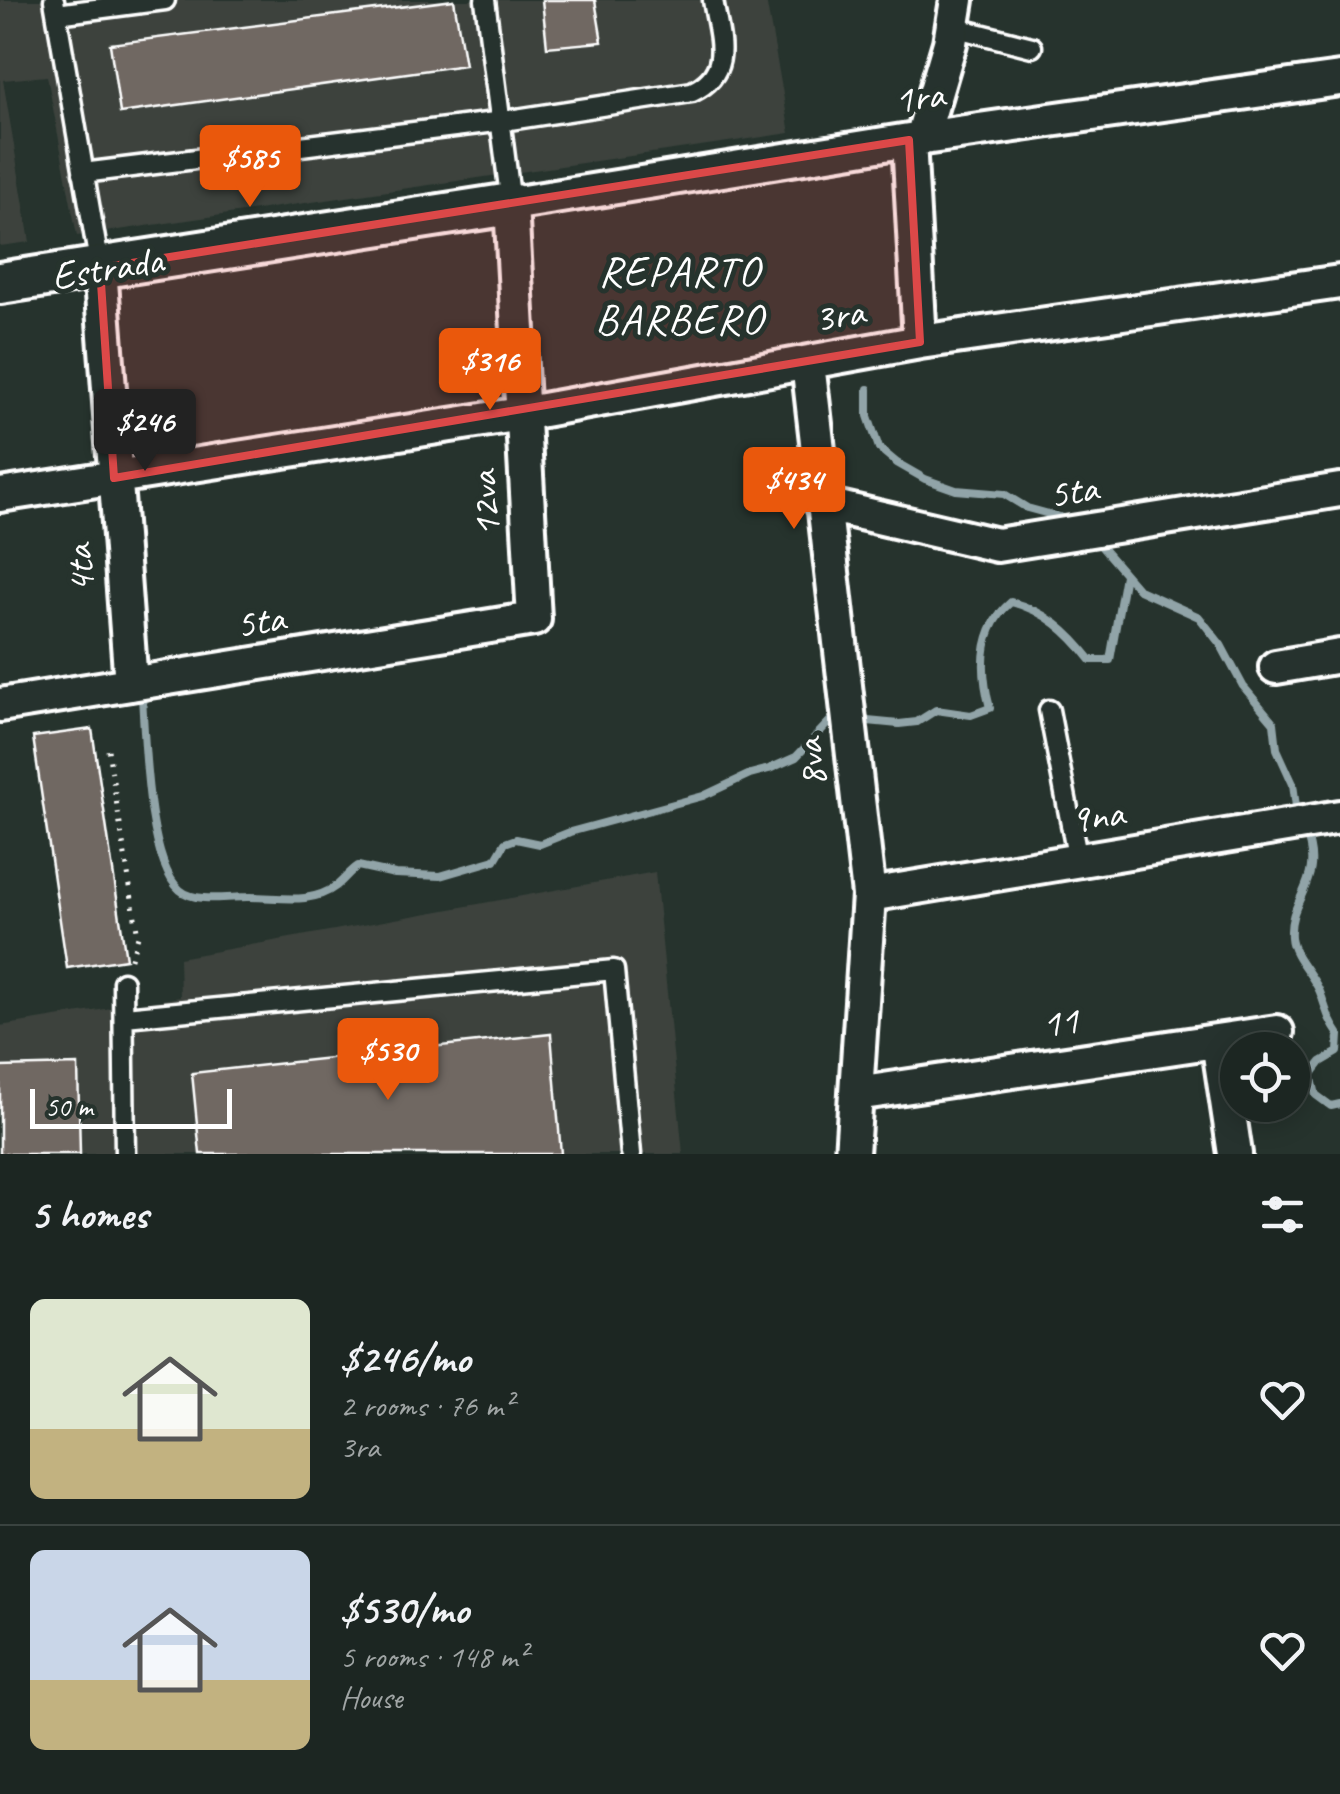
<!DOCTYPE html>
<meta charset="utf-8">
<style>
:root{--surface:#1c2622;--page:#29322f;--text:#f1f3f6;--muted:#a0a5a5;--line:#3a4340;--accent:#ea580c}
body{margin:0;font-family:Caveat,sans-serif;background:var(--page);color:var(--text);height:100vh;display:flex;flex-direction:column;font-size:38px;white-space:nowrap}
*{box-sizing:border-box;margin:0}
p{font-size:32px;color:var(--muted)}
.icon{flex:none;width:55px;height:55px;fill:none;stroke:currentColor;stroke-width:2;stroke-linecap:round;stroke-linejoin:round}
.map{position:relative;height:1154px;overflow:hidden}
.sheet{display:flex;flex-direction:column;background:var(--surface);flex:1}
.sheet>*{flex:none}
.controls{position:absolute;left:1220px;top:1032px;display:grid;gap:20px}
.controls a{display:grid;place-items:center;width:90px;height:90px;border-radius:50%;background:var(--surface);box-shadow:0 5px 25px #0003,0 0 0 2px var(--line);font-size:50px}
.scale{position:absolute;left:30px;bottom:25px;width:202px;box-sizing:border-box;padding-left:10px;border:5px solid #fff;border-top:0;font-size:28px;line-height:35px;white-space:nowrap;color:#fff;-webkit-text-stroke:8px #26332d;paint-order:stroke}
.price{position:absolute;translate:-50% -85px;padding:0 22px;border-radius:10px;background:var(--accent);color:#fff;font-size:32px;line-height:65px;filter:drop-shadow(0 2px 5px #0008)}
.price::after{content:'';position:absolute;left:50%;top:60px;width:30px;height:22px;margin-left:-15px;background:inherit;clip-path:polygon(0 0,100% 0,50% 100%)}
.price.current{background:#222;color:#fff}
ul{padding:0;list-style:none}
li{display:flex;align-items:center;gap:30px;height:250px;padding:0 30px}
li+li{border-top:2px solid var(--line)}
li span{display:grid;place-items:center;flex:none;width:280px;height:200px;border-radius:15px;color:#555}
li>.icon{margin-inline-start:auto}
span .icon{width:120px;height:120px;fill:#fffc;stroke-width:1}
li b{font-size:42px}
h2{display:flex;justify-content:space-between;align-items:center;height:120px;padding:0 30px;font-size:42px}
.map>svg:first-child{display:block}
</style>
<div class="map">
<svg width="1340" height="1154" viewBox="0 0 1340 1154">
<rect width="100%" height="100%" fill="#26332d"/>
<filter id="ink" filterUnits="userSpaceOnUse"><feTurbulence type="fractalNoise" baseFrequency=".01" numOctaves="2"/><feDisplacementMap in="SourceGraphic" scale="20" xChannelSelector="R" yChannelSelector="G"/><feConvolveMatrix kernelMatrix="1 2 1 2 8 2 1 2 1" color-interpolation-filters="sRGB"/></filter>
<g filter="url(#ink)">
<path fill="#3c433d" d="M0,0H766L790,133L77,236L47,76L3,80L30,242L0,246Z
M655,872L683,1154H0V1026L180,997L179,958Z"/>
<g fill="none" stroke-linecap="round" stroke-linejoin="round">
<path stroke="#91a4a8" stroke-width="8" d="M868,389V416L879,448L897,463L925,479L956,490L1004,494L1027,508L1071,520
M1093,537L1139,590L1199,617L1221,645L1243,686L1274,723L1277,749L1293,784L1297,814
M142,697C145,740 147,861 180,890C195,903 228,897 247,897C276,896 310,906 336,886C344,880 349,872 358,866L395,874L440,876L495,860L505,843L516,839L540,844L570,832L703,796L750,774L769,769L796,757L830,721H838
M857,720L899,724L917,722L936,710L971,715L990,708C980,670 979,629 1011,602C1046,611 1069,632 1091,660H1110L1125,575
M1305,831C1326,883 1288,897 1291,937C1292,956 1313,974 1320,992C1327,1010 1327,1018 1339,1035L1338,1052L1321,1062L1311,1075L1316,1095L1331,1106L1340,1104"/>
</g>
<path fill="#706762" stroke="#fff" stroke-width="2.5" d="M454,0L465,65L120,113L110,44Z
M542,0H595L602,42L547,47Z
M92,729L126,959L67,968L33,737Z
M551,1034L561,1154H200L192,1073Z
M78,1065L80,1154H0V1067Z"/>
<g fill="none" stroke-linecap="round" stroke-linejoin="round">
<g stroke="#fff" stroke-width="25">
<path id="service" d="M54,0L100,268
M485,0L511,204
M57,14L165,0
M953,27L1032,47
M83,173L503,121L692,92C734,72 719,38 713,0
M1049,710L1078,861
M123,982L125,1154
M125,1017L614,970L631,1154"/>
</g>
<g stroke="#fff" stroke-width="40">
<path id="minor" d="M922,138L950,43L957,0
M909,140L920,342
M100,268L131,684
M808,363L869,895L852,1154
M0,495L521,414L920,342L1340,282
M822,504L997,545L1340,490
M1276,667L1340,656
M0,705L534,619L511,204L909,140L1340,79
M869,895L1340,817
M1218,1041L1235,1154
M856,1094L1277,1032"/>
</g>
<g stroke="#fff" stroke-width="48">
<path id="tertiary" d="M0,283L511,204"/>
</g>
<path stroke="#fff" stroke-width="5" stroke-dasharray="2.5 8" stroke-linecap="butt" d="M108,750L138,936L129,965"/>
<use href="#service" stroke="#26332d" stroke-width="18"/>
<use href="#minor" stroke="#26332d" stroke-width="32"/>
<use href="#tertiary" stroke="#26332d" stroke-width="40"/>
</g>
</g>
<path fill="#dc4848" fill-opacity="0.2" stroke="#dc4848" stroke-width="8" stroke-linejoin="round" d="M909,140L920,342L114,478L100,268Z"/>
<g text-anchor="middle" stroke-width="10" stroke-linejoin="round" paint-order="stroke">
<g font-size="40" fill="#fff" stroke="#26332d">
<text transform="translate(919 96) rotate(-8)" y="14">1ra</text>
<text transform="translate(107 267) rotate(-9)" y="14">Estrada</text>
<text transform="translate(839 314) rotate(-10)" y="14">3ra</text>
<text transform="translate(1073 490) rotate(-9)" y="14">5ta</text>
<text transform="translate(484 504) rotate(-94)" y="14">12va</text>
<text transform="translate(79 569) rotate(-95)" y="14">4ta</text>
<text transform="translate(260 620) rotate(-9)" y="14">5ta</text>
<text transform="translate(810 763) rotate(-97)" y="14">8va</text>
<text transform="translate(1097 815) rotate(-9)" y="14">9na</text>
<text transform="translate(1060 1021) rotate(-8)" y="14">11</text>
</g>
<g font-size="42" letter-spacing="2.5" fill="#fff" stroke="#26332d">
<text x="680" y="285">REPARTO<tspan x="680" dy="48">BARBERO</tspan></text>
</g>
</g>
</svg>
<div class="controls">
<a><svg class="icon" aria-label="locate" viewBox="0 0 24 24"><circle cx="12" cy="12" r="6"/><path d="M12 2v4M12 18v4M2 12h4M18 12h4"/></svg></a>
</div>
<div class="scale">50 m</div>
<b class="price" style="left:250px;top:210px">$585</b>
<b class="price" style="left:490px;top:413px">$316</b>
<b class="price current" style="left:145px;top:474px">$246</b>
<b class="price" style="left:794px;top:532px">$434</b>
<b class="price" style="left:388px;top:1103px">$530</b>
</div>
<section class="sheet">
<h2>5 homes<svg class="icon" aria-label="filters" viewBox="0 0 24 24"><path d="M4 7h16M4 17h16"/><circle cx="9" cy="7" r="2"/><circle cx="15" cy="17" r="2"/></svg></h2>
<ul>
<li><span style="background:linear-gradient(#dfe7d0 65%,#c2b280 0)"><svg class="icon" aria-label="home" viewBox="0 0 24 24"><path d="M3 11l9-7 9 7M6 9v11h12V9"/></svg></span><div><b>$246/mo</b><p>2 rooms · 76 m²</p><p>3ra</p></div><svg class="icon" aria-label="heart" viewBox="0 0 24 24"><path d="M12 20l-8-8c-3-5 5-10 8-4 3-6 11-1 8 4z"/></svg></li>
<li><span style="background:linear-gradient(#c9d6e8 65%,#c2b280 0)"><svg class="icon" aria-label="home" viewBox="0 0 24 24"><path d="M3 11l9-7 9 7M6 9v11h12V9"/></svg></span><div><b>$530/mo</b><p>5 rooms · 148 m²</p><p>House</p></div><svg class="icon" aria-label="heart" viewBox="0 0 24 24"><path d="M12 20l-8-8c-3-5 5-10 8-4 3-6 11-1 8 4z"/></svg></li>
</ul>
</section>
